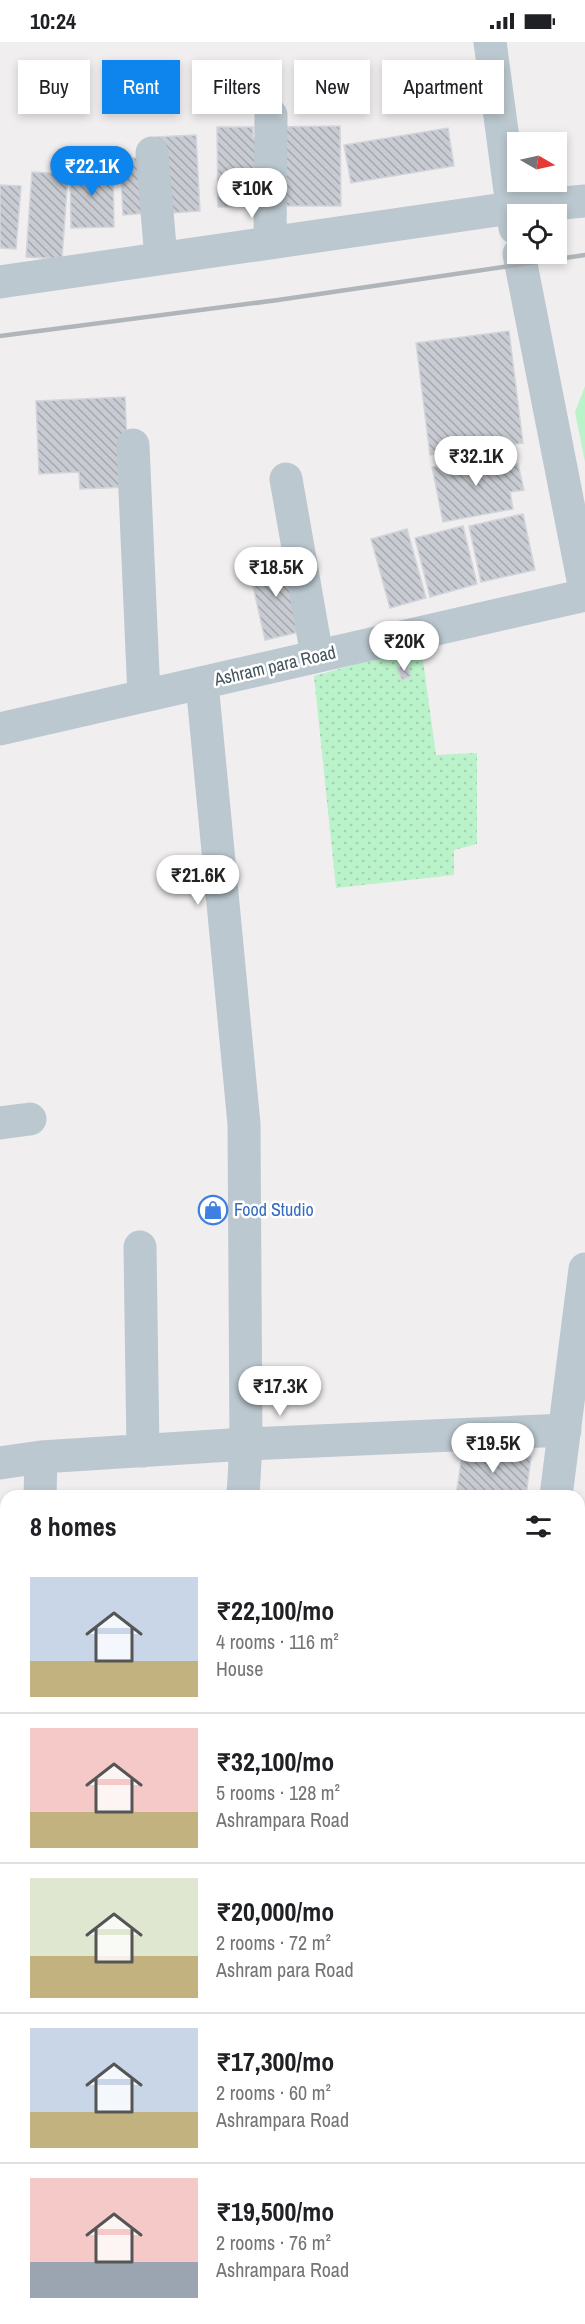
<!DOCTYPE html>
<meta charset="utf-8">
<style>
:root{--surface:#fff;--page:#f6f6f6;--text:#202124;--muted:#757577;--line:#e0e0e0;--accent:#0e85ec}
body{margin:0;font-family:"Archivo Narrow",sans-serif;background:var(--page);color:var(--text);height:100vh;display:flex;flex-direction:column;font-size:22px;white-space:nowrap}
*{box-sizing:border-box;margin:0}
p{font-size:20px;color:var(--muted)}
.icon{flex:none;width:33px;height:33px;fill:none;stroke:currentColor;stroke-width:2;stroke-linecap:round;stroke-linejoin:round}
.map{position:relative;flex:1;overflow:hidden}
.sheet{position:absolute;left:0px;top:1448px;width:585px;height:836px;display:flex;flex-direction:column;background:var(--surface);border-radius:18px 18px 0 0;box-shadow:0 3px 9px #0003}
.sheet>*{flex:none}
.guide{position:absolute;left:18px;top:18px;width:549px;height:54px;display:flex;gap:12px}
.needle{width:39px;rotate:99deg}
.controls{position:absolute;left:507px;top:90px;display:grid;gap:12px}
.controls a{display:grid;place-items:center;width:60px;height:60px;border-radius:0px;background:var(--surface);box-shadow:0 3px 9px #0003;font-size:30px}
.price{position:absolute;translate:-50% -51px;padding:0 14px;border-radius:21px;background:#fff;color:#222;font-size:20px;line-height:39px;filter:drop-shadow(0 2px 3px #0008)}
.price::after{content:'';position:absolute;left:50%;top:36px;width:18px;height:14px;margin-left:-9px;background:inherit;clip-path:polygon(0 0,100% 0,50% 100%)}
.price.active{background:var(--accent);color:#fff}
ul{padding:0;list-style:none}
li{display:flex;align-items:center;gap:18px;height:150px;padding:0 30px}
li+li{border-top:2px solid var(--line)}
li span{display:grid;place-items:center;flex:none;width:168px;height:120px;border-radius:0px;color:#555}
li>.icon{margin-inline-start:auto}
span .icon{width:72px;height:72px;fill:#fffc;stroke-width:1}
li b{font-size:26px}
h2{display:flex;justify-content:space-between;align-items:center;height:72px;padding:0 30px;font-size:26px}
.chip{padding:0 21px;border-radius:0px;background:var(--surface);box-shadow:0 3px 9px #0003;font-size:21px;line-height:54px}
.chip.active{background:var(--accent);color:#fff}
.status{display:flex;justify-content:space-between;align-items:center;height:42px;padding:0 30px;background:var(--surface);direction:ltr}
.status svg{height:16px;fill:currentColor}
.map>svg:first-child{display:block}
</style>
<div class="status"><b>10:24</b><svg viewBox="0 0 49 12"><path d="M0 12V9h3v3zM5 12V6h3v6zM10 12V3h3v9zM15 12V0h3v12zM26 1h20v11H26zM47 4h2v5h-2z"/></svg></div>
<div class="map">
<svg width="585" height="2282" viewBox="0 0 585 2282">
<defs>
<pattern id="grass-dots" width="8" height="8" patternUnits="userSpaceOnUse" patternTransform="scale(1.5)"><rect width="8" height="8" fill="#baf2ca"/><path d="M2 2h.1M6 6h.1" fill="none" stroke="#a1d1b0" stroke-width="1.8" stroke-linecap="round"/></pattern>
<pattern id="building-back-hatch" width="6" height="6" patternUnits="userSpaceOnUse" patternTransform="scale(1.5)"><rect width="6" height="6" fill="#c8ccd2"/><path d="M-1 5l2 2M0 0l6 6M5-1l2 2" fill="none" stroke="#a4a8ae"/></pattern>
</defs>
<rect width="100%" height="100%" fill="#f1eeef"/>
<path fill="url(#grass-dots)" d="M421,604L436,713L477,711V802L454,808V833L336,846L314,634Z"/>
<path fill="#baf2ca" d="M585,344V420L575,370Z"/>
<path fill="url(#building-back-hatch)" stroke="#d2d5db" stroke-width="1.5" d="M340,84L341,164H277L276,85Z
M217,85H253V96H264V164L218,165Z
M448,86L454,124L351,141L344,103Z
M196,93L200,169L171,171L158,142L156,95Z
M148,115L150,171L123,173L120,117Z
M113,123L114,185L71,186L70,124Z
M32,130L68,132L62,217L26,215Z
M0,143L21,144L16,207L0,206Z
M509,289L523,401L430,413L416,301Z
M125,355L129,445L80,447L79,430L39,432L36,359Z
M503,411L505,425L518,422L524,448L510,450L513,467L443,480L432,425Z
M523,472L535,528L481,540L469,484Z
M463,484L477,542L430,555L415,496Z
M407,487L426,556L390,566L371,497Z
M287,513L304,589L265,598L248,522Z
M406,622L411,634L402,638L397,626Z
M463,1406L531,1415L526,1454H456Z"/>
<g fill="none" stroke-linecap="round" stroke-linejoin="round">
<path stroke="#bbc8cf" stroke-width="33" d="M490,0L515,186
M152,111L161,216
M270,201L271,73
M519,212L585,548
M0,240L511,166L585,159
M133,403L144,654
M286,437L317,614
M202,641L244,1082L246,1402L243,1454
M0,687L585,553
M0,1081L30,1077
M140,1205L143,1409
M0,1421L41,1415L246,1402L565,1388
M40,1454L41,1415
M556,1454L585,1227
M579,1708H585
M0,1967H6
M579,2155L585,2153
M72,2282L91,2277
M128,2282L148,2277
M401,2282L402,2277"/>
<path stroke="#b0b5b9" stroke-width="4.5" d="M0,294L278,258L585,213"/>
</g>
<defs>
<g id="shop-ring" transform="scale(1.5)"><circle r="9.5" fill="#fff" stroke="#3f7fe0" stroke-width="1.5"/><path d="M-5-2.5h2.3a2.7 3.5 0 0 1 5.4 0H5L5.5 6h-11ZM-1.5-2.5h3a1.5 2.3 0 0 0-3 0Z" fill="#3f7fe0"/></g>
</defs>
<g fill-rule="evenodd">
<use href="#shop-ring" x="213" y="1168"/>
</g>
<g text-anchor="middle" stroke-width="5" stroke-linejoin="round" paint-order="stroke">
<g font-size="18" fill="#45545d" stroke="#fff">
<text transform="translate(275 624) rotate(-13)" y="6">Ashram para Road</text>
</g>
<g font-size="18" fill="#366cbe" stroke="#fff" text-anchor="start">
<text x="234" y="1174">Food Studio</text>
</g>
</g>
</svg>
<div class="controls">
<a><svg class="needle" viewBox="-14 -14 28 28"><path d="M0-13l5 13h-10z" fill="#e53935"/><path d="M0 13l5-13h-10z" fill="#757577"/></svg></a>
<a><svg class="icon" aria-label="locate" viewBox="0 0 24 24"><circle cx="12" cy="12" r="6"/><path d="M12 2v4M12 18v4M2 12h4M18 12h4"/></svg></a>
</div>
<b class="price active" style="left:92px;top:155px">₹22.1K</b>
<b class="price" style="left:252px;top:177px">₹10K</b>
<b class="price" style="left:476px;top:445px">₹32.1K</b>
<b class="price" style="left:276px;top:556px">₹18.5K</b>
<b class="price" style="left:404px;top:630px">₹20K</b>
<b class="price" style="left:198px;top:864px">₹21.6K</b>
<b class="price" style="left:280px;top:1375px">₹17.3K</b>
<b class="price" style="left:493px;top:1432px">₹19.5K</b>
<div class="guide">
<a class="chip">Buy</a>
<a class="chip active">Rent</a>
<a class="chip">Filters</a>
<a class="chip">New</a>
<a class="chip">Apartment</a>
</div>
<section class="sheet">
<h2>8 homes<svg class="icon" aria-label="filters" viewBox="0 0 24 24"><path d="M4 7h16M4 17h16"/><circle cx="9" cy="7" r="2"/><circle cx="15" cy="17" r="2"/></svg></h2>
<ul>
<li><span style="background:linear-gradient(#c9d6e8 70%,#c2b280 0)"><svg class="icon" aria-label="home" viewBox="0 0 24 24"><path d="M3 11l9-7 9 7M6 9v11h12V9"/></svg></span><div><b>₹22,100/mo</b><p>4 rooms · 116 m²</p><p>House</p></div></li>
<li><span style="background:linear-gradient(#f6c9c9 70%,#c2b280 0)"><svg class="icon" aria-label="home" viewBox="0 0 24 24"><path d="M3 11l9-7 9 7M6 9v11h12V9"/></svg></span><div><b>₹32,100/mo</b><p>5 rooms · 128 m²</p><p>Ashrampara Road</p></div></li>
<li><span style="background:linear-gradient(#dfe7d0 65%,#c2b280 0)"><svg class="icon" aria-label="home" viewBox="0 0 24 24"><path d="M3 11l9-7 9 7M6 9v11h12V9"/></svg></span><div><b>₹20,000/mo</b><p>2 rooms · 72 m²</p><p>Ashram para Road</p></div></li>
<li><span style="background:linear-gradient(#c9d6e8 70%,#c2b280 0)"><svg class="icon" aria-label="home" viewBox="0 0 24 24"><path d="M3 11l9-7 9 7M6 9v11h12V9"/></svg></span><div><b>₹17,300/mo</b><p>2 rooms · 60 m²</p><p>Ashrampara Road</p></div></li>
<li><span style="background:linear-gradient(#f6c9c9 70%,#9aa5b1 0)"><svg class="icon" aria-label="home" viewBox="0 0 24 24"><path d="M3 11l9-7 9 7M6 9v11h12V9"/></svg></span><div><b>₹19,500/mo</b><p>2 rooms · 76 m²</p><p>Ashrampara Road</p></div></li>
</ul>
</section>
</div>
